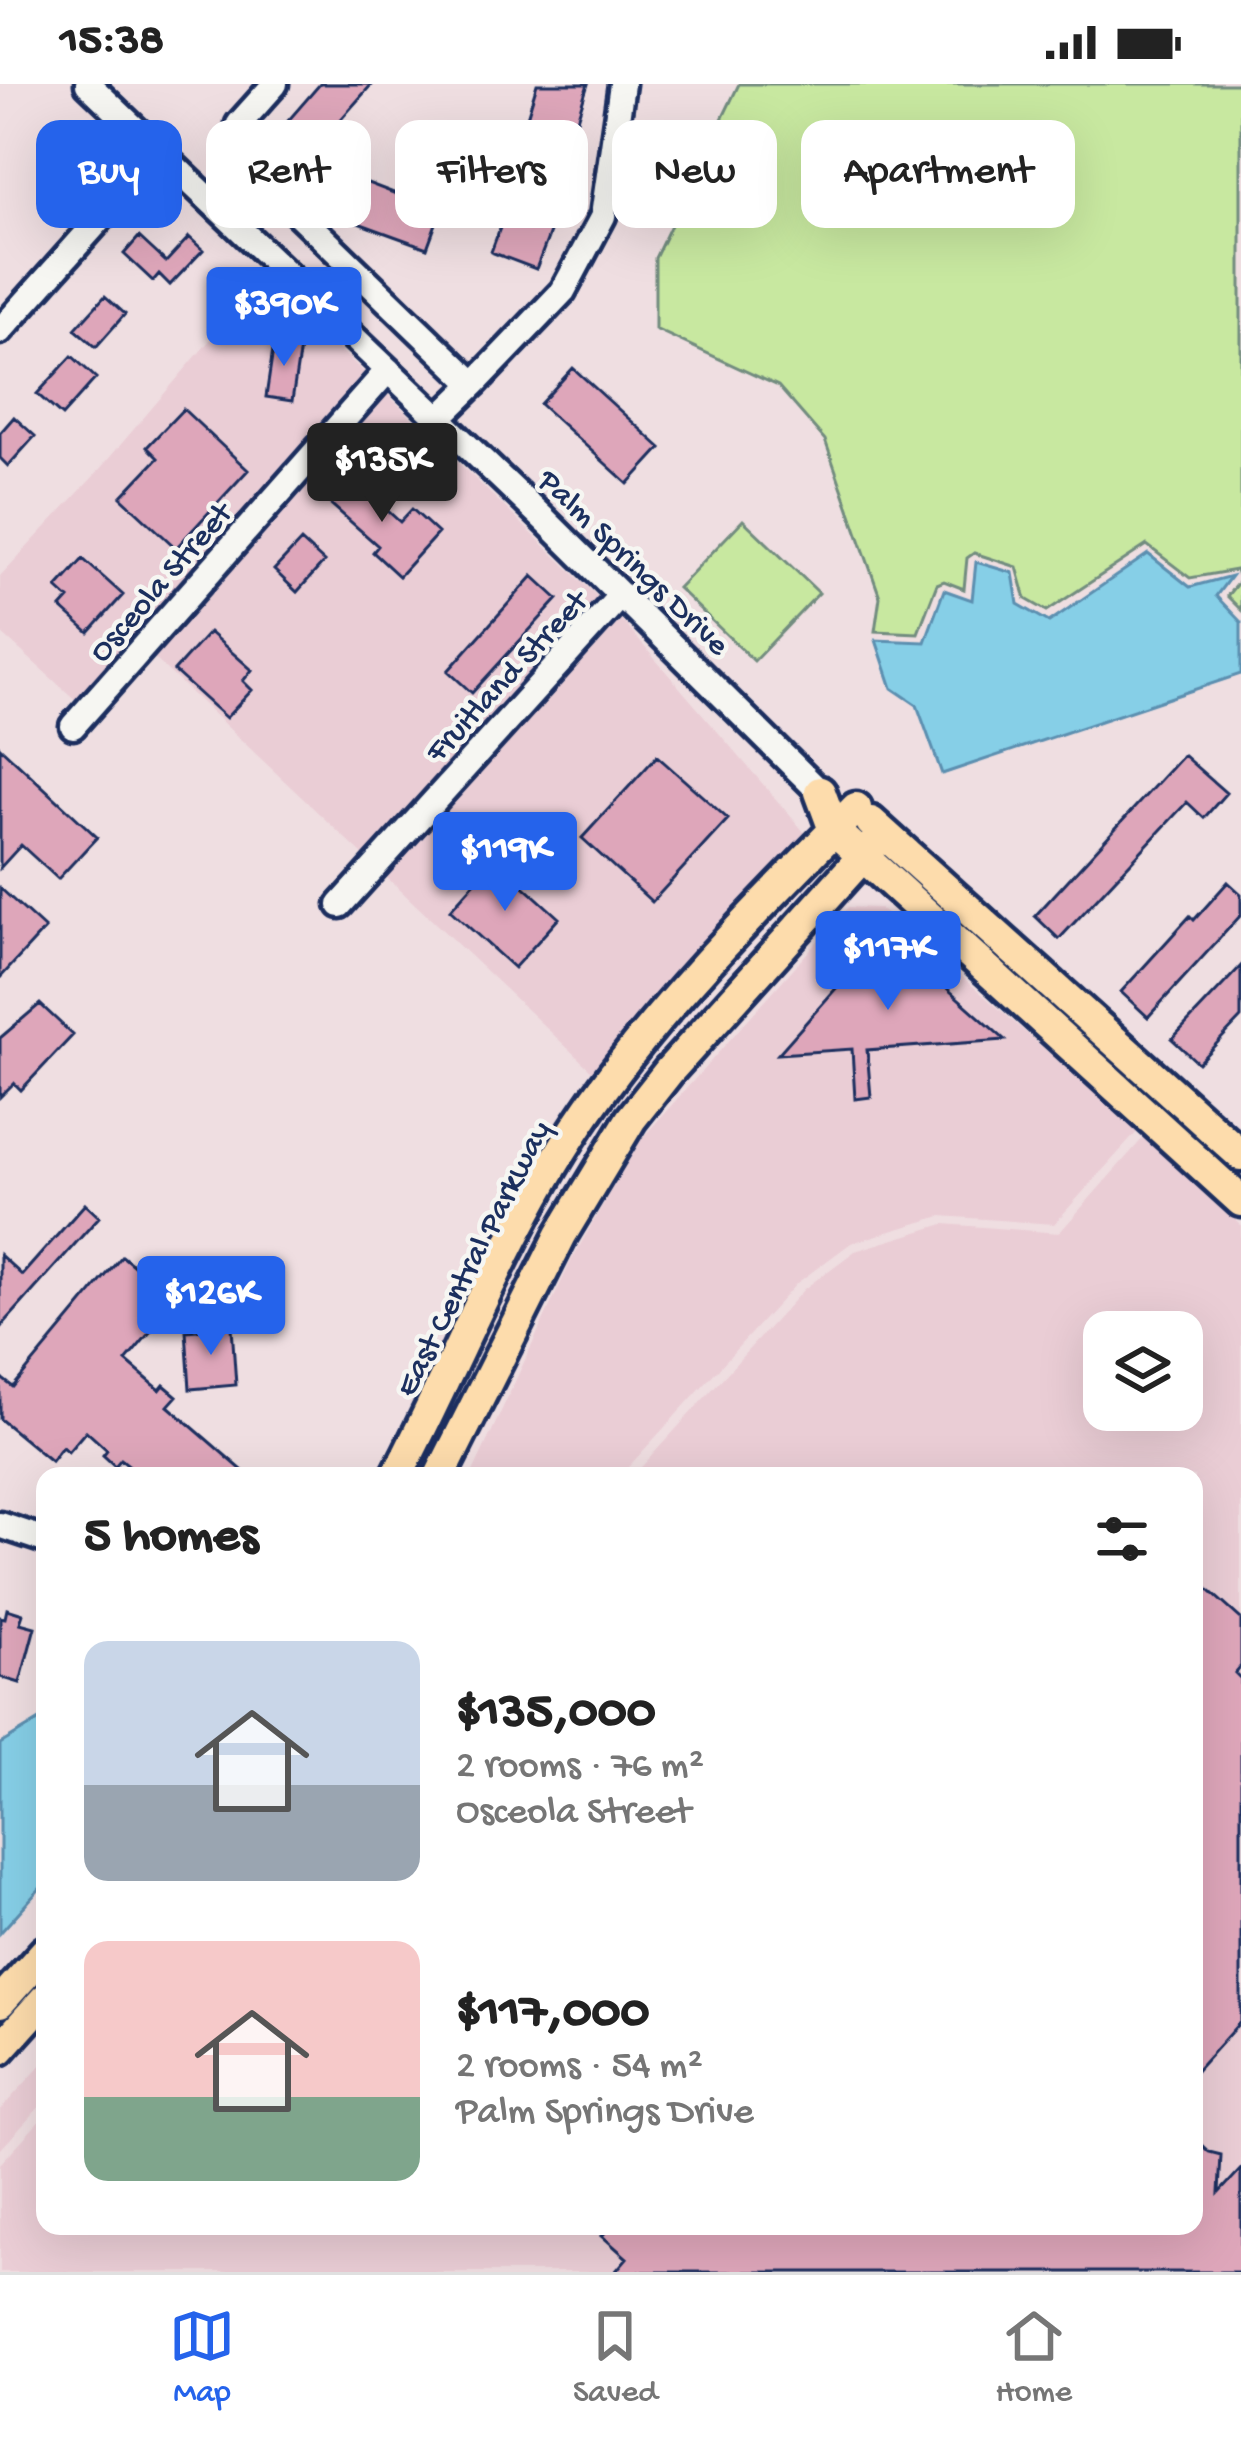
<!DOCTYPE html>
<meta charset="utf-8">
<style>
:root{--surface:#fff;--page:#f2f2f2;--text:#222;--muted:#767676;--line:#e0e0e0;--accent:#2563eb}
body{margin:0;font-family:"Gochi Hand",sans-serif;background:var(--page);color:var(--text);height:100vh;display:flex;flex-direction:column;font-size:45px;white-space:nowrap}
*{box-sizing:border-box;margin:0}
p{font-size:39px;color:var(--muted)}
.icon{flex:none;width:66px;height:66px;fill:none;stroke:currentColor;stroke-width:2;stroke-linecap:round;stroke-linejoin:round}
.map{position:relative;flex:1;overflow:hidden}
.panel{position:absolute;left:36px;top:1383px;width:1167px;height:768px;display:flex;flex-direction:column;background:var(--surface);border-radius:24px;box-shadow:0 12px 48px #0002}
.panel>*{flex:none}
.banner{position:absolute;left:36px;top:36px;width:1170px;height:108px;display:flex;gap:24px}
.tools{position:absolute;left:1083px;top:1227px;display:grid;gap:24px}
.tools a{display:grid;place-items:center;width:120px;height:120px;border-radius:24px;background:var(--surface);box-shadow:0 12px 48px #0002;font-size:60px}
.price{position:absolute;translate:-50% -102px;padding:0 27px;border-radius:12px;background:var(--accent);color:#fff;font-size:39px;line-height:78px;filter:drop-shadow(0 3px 6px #0008)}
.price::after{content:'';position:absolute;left:50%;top:72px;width:36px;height:27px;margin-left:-18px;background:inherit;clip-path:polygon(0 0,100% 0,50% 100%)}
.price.selected{background:#222;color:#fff}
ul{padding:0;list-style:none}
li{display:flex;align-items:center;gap:36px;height:300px;padding:0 48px}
li span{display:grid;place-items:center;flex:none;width:336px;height:240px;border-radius:24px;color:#555}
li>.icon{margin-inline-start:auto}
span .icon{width:144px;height:144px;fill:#fffc;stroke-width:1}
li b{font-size:51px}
h2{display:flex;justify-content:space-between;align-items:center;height:144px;padding:0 48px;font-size:51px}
.tag{padding:0 42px;border-radius:24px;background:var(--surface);box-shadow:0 12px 48px #0002;font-size:42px;line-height:108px}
.tag.selected{background:var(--accent);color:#fff}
.status{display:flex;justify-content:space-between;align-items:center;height:84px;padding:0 60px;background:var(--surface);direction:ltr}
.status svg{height:33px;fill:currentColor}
.tab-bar{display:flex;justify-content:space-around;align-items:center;height:168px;border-top:3px solid var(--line);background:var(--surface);font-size:33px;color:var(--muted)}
.tab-bar a{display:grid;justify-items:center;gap:6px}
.tab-bar .selected{color:var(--accent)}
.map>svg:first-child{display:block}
</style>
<div class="status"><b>15:38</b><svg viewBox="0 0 49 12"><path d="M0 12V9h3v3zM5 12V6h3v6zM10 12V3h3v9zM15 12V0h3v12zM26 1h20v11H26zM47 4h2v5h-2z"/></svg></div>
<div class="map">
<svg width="1241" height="2188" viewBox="0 0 1241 2188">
<rect width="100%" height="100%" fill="#efdee1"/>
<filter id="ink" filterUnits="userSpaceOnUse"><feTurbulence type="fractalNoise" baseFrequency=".00833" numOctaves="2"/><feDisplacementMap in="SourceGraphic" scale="24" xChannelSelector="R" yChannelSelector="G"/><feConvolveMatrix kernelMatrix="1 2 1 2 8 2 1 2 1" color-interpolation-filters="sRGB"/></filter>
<g filter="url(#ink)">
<path fill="#eacdd5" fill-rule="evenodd" d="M263,194L368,292L79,619L0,548V492L93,393Z
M384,307L601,516L376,763L391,777L617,531L806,750L593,988L151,571Z
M848,823L879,824L917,853L1138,1047L1054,1140L941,1132L851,1159L797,1199L620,1392H471L571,1177L637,1060Z
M1145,1052L1241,1141V2188H0V2080L45,2031V2142H1194V1392H633L804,1205L855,1167L944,1140L1059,1149ZM1104,1248H1182V1326H1104Z
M45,1977V2017L0,2066V2026Z"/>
<path fill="#c8e8a0" stroke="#728c7f" stroke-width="3" d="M739,0H1241V526L1227,512L1240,496L1236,486L1190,494L1147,461L1047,527L1026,515L1017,483L974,469L967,474L964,505L944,497L937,500L918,549L875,547L880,513L825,356L778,302L655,245V174Z
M743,436L819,509L754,577L678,504Z"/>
<path fill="#86cfe7" stroke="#5b8fb0" stroke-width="3" d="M1148,470L1190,503L1231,492L1216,512L1241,538V590L942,690L917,621L892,604L876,556L925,558L944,506L972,516L976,478L1013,489L1018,520L1049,538Z
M45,1633V1799L0,1849V1660Z"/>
<path fill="#dea6ba" stroke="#1b2f5e" stroke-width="3" d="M320,0H372L335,42L368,71L349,92L404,113L424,59L448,68L444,80L456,85L427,164L350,136L358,114L280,46Z
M537,0H588L566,70L578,75L536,185L491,168L540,36L527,33Z
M139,153L166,178L189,153L203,166L170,201L159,190L153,197L124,170Z
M105,212L125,230L96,263L75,245Z
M275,253L301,257L292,317L266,313Z
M72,272L96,294L62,332L37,310Z
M573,284L661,364L628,400L540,320Z
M183,325L248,386L176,464L121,413L158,374L147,363Z
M14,333L35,352L8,382L0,374V349Z
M346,389L400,438L412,425L438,449L399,492L373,468L378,462L324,414Z
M301,457L324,478L297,508L274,486Z
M83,475L123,511L89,549L61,524L69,515L57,504Z
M533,492L558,515L472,609L448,587Z
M209,548L252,586L243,597L252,606L226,634L174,587Z
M0,663L97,753L58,795L21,761L0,784Z
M1183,671L1226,709L1204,734L1187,718L1059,855L1035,832Z
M657,672L728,735L652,818L582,754Z
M495,776L559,834L514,884L450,826Z
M1228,798L1241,810V831L1148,933L1121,908L1190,832L1194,836Z
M0,804L45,845L0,894Z
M885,849L1005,956L867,966L871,1013L855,1015L852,965L778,970Z
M1241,882V934L1198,979L1172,955Z
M40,920L73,951L21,1006L14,999L0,1013V954Z
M85,1120L99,1133L0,1244V1171L22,1191Z
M122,1172L176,1217L126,1277L160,1306L164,1301L177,1312L168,1322L249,1392H142L121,1375L115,1382L103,1371L107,1366L86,1347L68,1368L62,1363L51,1377L0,1335V1293L13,1303Z
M232,1243L236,1301L190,1305L186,1247Z
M1194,1493L1241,1535V1582L1235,1589L1241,1595V1937L1194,1989Z
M7,1525L23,1530L20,1539L35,1543L20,1599L0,1593V1533L5,1534Z
M1194,2054L1209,2068L1221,2071L1219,2109L1241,2085V2188H615L627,2174L602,2152L611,2142H1194Z"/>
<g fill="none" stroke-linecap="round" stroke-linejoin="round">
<g stroke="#1b2f5e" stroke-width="33">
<path id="minor" d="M88,0L545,436L820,708
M275,0L239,40L246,80L474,300L439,334
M0,247L160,68
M474,300L563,207L603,132L622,0
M73,642L388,286
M340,821L620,512
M0,1441L45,1456"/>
</g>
<g stroke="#1b2f5e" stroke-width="39">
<path id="major" d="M820,708L834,746L1241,1117
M871,738L1241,1071
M397,1392C460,1271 510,1139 588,1026C660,921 767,815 856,724
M440,1392L561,1151L631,1035L669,987L883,750
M0,1918L45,1868
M0,1965L45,1915"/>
</g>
<use href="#minor" stroke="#f6f6f2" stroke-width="24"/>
<use href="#major" stroke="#fddcac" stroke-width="30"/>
</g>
</g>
<g text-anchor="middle" stroke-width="9" stroke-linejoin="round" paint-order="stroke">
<g font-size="33" fill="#1b2f5e" stroke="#f6f6f2">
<text transform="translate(636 476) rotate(44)" y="12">Palm Springs Drive</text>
<text transform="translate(158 496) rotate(-49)" y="12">Osceola Street</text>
<text transform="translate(504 590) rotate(-47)" y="12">Fruitland Street</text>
<text transform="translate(470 1173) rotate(-63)" y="12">East Central Parkway</text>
</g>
</g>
</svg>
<div class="tools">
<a><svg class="icon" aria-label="layers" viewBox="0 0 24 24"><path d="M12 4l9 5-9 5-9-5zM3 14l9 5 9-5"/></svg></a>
</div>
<b class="price" style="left:284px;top:285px">$390K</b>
<b class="price selected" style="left:382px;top:441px">$135K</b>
<b class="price" style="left:505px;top:830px">$119K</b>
<b class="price" style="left:888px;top:929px">$117K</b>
<b class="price" style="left:211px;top:1274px">$126K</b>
<div class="banner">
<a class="tag selected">Buy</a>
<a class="tag">Rent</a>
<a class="tag">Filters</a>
<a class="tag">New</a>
<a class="tag">Apartment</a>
</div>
<section class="panel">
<h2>5 homes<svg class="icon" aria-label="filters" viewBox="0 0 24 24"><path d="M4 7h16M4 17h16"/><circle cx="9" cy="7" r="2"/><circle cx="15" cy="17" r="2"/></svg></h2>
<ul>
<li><span style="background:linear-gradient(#c9d6e8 60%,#9aa5b1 0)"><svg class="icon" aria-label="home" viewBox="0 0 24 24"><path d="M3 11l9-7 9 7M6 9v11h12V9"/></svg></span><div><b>$135,000</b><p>2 rooms · 76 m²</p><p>Osceola Street</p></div></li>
<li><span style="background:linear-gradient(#f6c9c9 65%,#7fa58c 0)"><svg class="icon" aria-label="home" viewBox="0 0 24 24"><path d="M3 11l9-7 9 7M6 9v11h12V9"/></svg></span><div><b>$117,000</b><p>2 rooms · 54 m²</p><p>Palm Springs Drive</p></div></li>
</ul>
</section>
</div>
<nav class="tab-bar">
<a class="selected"><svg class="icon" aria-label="map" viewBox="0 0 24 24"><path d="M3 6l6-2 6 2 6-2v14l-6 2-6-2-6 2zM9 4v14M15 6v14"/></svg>Map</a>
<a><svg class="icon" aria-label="saved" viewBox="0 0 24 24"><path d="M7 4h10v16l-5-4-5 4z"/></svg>Saved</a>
<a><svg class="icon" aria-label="home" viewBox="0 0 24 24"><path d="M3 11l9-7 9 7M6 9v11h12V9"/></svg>Home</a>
</nav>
